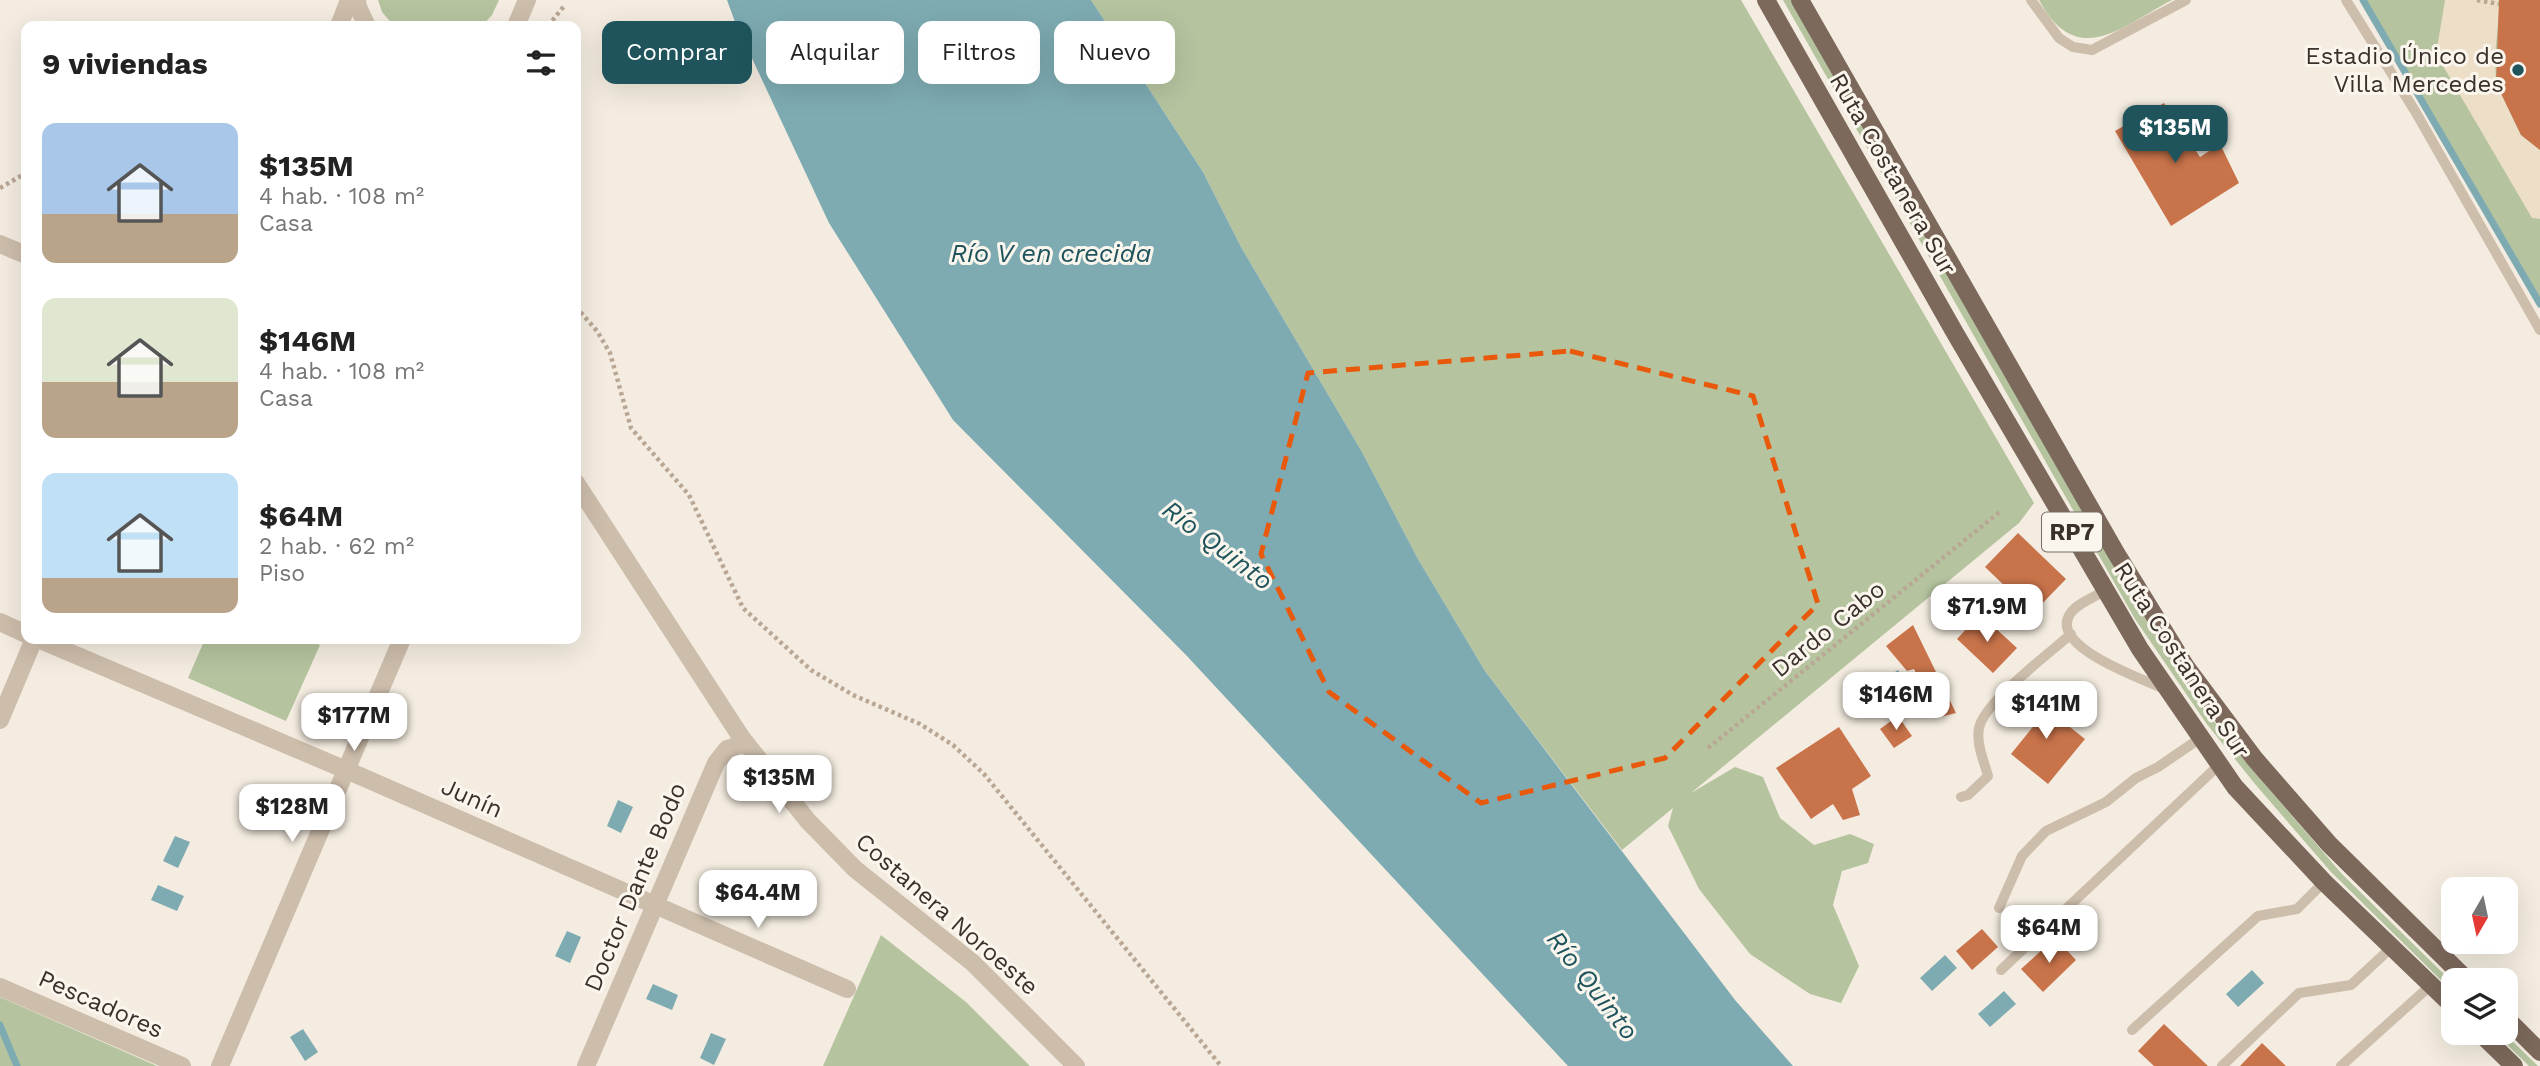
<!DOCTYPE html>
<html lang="es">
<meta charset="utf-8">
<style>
:root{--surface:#fff;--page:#f6f6f6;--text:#222;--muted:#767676;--accent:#1f545d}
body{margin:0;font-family:"Work Sans",sans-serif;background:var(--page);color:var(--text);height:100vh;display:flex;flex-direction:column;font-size:26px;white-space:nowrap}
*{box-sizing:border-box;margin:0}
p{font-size:23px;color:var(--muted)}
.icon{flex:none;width:38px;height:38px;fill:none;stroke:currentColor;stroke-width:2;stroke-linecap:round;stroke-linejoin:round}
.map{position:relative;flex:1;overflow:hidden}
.panel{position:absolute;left:21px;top:21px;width:560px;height:623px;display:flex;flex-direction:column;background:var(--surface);border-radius:14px;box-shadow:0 7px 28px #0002}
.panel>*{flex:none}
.guide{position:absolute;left:602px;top:21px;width:665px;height:63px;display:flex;gap:14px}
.needle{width:46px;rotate:189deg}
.controls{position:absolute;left:2441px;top:877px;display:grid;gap:14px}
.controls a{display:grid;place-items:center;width:77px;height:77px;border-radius:14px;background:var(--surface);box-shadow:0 7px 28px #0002;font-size:35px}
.price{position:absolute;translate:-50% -60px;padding:0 16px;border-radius:14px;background:#fff;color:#222;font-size:23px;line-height:46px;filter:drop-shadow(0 2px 4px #0008)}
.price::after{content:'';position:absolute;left:50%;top:42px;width:21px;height:16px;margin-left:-10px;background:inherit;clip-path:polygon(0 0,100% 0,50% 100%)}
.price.on{background:var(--accent);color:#fff}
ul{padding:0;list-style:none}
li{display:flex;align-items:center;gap:21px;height:175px;padding:0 21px}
li span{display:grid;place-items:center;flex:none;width:196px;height:140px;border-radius:14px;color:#555}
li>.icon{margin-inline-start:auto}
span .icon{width:84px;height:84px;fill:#fffc;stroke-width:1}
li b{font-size:30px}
h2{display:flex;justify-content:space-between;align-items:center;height:84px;padding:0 21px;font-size:30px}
.chip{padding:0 24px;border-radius:14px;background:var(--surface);box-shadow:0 7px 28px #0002;font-size:24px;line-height:63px}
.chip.on{background:var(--accent);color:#fff}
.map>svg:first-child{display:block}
</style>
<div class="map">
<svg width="2540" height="1066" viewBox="0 0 2540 1066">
<rect width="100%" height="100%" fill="#f4ece0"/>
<path fill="#b5c49f" d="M378,0H499L492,15L482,26H394L382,12Z
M1091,0H1741L2034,503L2019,523L1691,793L1735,767L1763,777L1780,818L1814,845L1850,834L1874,844L1868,863L1842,871L1833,905L1859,966L1841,1003L1810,994L1750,954L1699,889L1668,826L1673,808L1622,850L1485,671L1418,559L1362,452L1241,247L1203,172Z
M1783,0H1791L2185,684L2245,761L2342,874L2453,983V992L2331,872L2255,784L2206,723L2135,619Z
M2039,0H2172C2121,27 2077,70 2039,0Z
M2363,0H2540V303Z
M205,639H307L320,645L286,721L188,678Z
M881,935L966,1002L1030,1066H823Z
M0,997L157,1066H0Z
M2495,1033H2504L2538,1066H2529Z"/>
<path fill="#ecdec7" d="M2445,0H2500L2495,57L2496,83L2521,135L2540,150V219L2532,218L2436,54Z"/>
<path fill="#7eabb2" d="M727,0H1091L1203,172L1241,247L1362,452L1418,559L1485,671L1735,1000L1793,1066H1568L1186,655L953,420L829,223L735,22Z
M1898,670L1916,700L1901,709L1883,680Z
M618,800L633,807L621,833L607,826Z
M175,836L190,842L178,868L163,861Z
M158,885L184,896L177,911L151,900Z
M567,931L581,937L570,963L555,956Z
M1945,955L1957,968L1932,991L1920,978Z
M2252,970L2264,983L2238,1007L2226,994Z
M653,984L678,995L672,1010L646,999Z
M2004,991L2016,1004L1990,1027L1978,1014Z
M303,1029L318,1052L305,1061L290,1037Z
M711,1033L726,1039L714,1065L700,1058Z"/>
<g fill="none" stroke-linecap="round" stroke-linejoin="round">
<path stroke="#7eabb2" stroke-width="7" d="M2363,0L2540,304
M0,1025L17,1066"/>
</g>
<path fill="#c8734a" d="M2499,0H2540V150L2521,135L2496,83Z
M2164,103L2200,157L2220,144L2239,183L2171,226L2115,131Z
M2018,533L2066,579L2033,613L1985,567Z
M1980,614L2017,648L1993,673L1957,639Z
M1913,625L1935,670L1956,713L1936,718L1914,669L1907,671L1886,646Z
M2028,694L2085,739L2048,784L2011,754L2036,723L2017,708Z
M1898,716L1912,736L1894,748L1880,729Z
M1839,727L1871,776L1852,789L1860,815L1843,820L1833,804L1811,819L1776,768Z
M1982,929L1998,947L1972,970L1956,951Z
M2055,938L2076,960L2043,992L2021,969Z
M2164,1024L2208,1066H2154L2138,1051Z
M2262,1043L2286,1066H2240Z"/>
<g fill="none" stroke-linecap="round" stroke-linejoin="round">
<path stroke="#b9a795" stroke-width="4.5" stroke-dasharray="3.5 3.5" stroke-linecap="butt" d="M2477,0L2499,4
M548,26L564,6
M0,188L26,173
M576,307L597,331L610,353L631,428L689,495L743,608L811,670L853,695L920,724L953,745L984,774L1221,1066
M1708,748L2002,510"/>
<path stroke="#cdbdab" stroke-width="10" d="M2031,0L2059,38L2073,47L2092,50L2186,0
M2346,0L2415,111L2540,330
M2106,590C2095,597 2077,603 2070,614C2048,647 2144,679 2164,689
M1961,797L1968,795L1988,776C1984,761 1976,744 1979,728C1984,702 2050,653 2071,634
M1999,908L2022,856L2046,831L2106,802L2136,778L2158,767L2202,737
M2001,970L2220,764
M2132,1030L2258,916L2297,909L2324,882
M2222,1066L2299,993L2351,985L2392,947
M2341,1066L2431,985"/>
<path stroke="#cdbdab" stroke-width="18" d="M339,26L349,0
M0,244L26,255
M576,483L741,737L808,821L855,869L973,963L1076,1066
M0,622L26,634
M38,639L360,776L847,989
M0,720L34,639
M0,987L182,1066
M220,1066L402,639
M586,1066L716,763L727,749L746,743"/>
<path stroke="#cdbdab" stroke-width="18" d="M357,0L358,7L367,26
M516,26L527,0"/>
<path stroke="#7c695c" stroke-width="18" d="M1766,0L1955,333L2140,649L2235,787L2324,882L2454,1007
M1800,0L2116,553L2186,667L2254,758L2329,844L2467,980
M2506,1018L2540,1052
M2479,1032L2514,1066"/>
</g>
<path fill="none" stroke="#e8590c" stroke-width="5" stroke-dasharray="14 9" stroke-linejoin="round" d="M1570,351L1753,396L1818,604L1665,758L1481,803L1329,692L1261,554L1308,373Z"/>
<circle fill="#1f545d" stroke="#fbf6ed" stroke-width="2.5" cx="2518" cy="70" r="7"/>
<g text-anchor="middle" stroke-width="6" stroke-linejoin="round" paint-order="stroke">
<rect fill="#fbf6ed" stroke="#746c65" stroke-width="2" x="2042" y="512.5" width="60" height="39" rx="5"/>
<g font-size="23" font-weight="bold" fill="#3a312b">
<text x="2072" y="540">RP7</text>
</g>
<g font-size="24" fill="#3a312b" stroke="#fbf6ed" text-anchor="end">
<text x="2504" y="64">Estadio Único de<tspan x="2504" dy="28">Villa Mercedes</tspan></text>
</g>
<g font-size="24" fill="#3a312b" stroke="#fbf6ed">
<text transform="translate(1893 174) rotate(60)" y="8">Ruta Costanera Sur</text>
<text transform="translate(1828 629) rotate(-39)" y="8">Dardo Cabo</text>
<text transform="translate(2182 660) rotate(57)" y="8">Ruta Costanera Sur</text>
<text transform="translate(472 798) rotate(24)" y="8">Junín</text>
<text transform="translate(635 887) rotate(-67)" y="8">Doctor Dante Bodo</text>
<text transform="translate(947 914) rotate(41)" y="8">Costanera Noroeste</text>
<text transform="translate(101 1004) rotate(24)" y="8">Pescadores</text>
</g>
<g font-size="26" font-style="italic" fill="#1f545d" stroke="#fbf6ed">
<text x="1051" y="262">Río V en crecida</text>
<text transform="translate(1218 545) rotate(37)" y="9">Río Quinto</text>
<text transform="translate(1593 985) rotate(52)" y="9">Río Quinto</text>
</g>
</g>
</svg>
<div class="controls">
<a><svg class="needle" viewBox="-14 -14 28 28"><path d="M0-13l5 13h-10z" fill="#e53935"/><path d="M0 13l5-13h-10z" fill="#767676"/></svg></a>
<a><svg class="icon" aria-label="layers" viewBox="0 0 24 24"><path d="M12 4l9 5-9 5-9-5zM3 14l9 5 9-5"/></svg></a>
</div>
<b class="price on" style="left:2175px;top:165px">$135M</b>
<b class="price" style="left:1987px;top:644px">$71.9M</b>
<b class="price" style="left:1896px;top:732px">$146M</b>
<b class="price" style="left:2046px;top:741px">$141M</b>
<b class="price" style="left:354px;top:753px">$177M</b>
<b class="price" style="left:779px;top:815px">$135M</b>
<b class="price" style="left:292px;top:844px">$128M</b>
<b class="price" style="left:758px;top:930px">$64.4M</b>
<b class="price" style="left:2049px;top:965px">$64M</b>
<div class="guide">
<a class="chip on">Comprar</a>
<a class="chip">Alquilar</a>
<a class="chip">Filtros</a>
<a class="chip">Nuevo</a>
</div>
<section class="panel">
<h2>9 viviendas<svg class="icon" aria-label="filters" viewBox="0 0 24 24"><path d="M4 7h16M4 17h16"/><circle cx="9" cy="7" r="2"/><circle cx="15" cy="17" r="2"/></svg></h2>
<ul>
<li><span style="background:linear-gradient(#a9c7e8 65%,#b9a48a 0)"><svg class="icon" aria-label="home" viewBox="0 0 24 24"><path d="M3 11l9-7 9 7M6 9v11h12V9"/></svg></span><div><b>$135M</b><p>4 hab. · 108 m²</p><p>Casa</p></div></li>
<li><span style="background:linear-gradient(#dfe7d0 60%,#b9a48a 0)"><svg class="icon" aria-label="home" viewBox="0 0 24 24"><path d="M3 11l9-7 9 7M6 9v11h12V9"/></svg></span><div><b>$146M</b><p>4 hab. · 108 m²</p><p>Casa</p></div></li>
<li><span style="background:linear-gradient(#bfe0f5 75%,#b9a48a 0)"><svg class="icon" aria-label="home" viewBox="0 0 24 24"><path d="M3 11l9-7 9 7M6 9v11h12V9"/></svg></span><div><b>$64M</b><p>2 hab. · 62 m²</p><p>Piso</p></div></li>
</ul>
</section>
</div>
